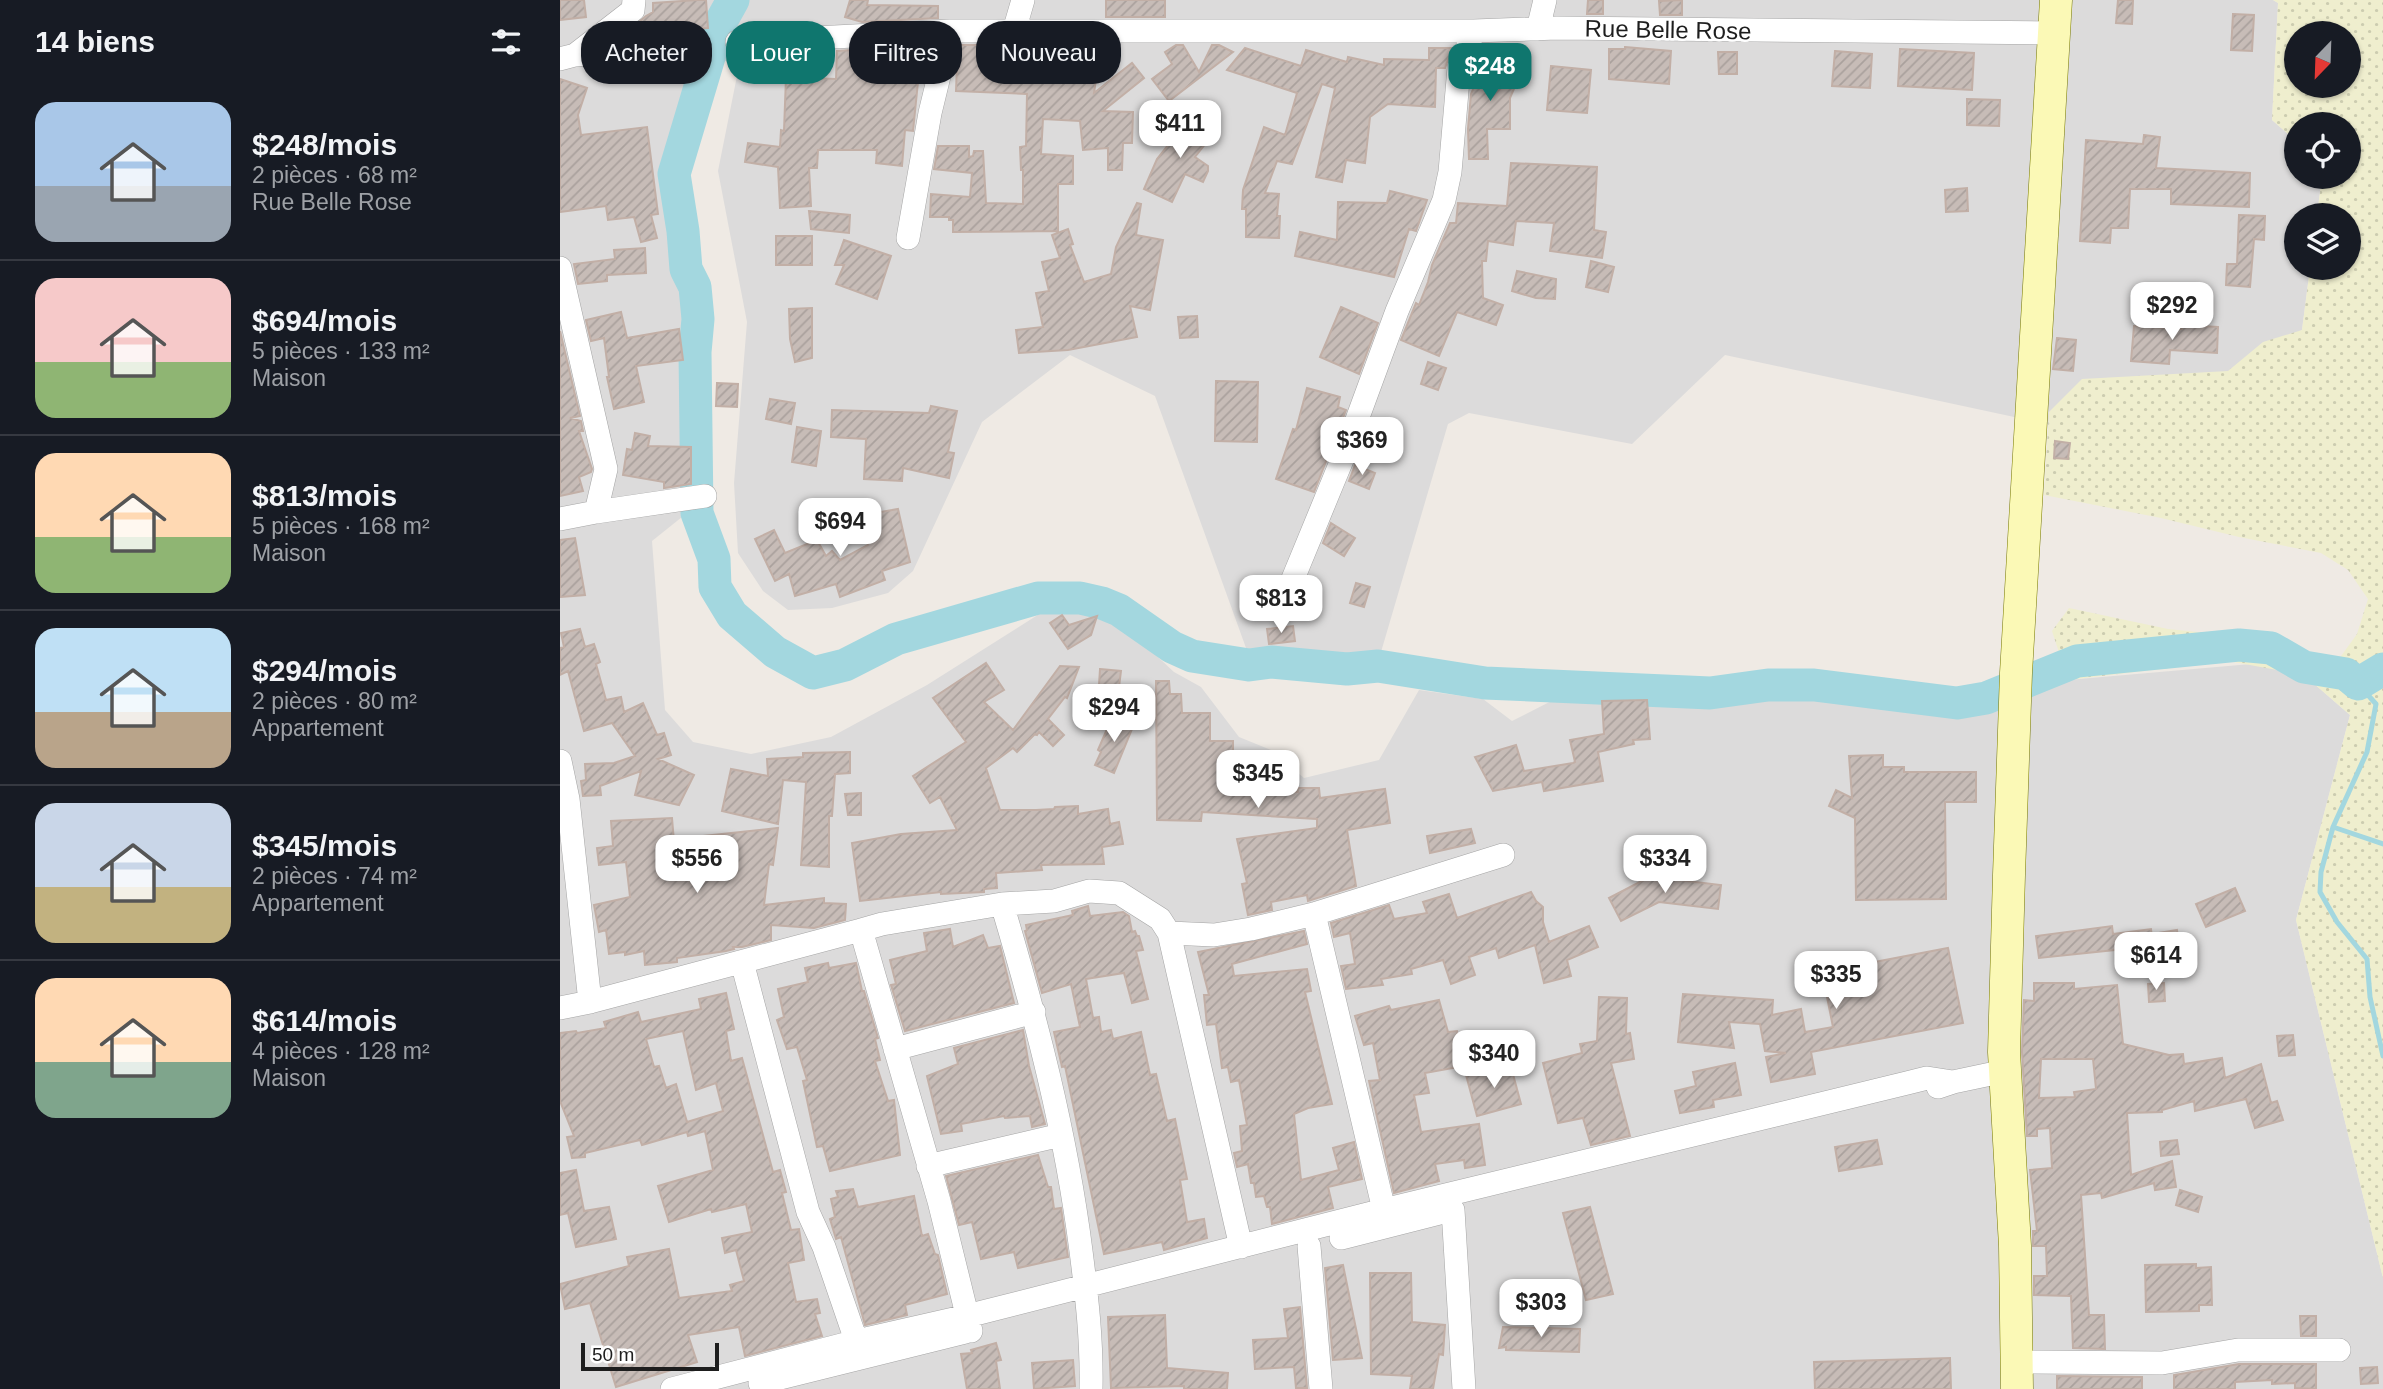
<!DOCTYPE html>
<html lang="fr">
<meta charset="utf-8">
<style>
:root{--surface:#171b24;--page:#20242c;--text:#f1f3f6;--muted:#9ea1a6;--line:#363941;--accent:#0f766e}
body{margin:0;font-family:Helvetica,sans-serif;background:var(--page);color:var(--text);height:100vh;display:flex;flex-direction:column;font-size:26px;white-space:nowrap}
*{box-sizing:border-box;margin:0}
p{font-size:23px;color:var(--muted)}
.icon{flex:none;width:38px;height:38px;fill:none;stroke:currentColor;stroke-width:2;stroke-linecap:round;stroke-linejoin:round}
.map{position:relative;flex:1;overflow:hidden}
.sheet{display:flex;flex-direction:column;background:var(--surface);width:560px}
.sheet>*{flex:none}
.top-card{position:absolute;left:21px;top:21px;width:665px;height:63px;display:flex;gap:14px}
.needle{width:46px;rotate:203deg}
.controls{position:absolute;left:1724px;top:21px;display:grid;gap:14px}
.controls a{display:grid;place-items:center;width:77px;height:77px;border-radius:50%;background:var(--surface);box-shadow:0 2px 5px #0004;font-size:35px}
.scale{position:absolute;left:21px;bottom:18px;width:138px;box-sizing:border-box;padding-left:7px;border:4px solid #1e1e1e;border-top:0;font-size:19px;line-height:24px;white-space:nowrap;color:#1e1e1e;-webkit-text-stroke:5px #fff;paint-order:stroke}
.price{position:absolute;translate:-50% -60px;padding:0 16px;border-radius:14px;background:#fff;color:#222;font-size:23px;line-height:46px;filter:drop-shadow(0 2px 4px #0008)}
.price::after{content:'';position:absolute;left:50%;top:42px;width:21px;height:16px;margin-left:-10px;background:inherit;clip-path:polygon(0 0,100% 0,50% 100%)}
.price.current{background:var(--accent);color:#fff}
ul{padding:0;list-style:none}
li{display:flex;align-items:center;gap:21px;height:175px;padding:0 35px}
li+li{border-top:2px solid var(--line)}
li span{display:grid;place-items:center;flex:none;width:196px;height:140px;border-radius:21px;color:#555}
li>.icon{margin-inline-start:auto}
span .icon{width:84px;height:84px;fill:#fffc;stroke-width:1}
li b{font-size:30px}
h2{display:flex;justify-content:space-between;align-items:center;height:84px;padding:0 35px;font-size:30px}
.pill{padding:0 24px;border-radius:28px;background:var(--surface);box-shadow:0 2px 5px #0004;font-size:24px;line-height:63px}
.pill.current{background:var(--accent);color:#fff}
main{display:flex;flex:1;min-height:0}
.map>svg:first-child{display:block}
</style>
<main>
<section class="sheet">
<h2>14 biens<svg class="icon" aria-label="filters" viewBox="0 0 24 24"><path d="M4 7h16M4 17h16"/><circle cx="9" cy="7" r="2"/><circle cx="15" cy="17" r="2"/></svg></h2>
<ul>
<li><span style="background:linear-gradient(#a9c7e8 60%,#9aa5b1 0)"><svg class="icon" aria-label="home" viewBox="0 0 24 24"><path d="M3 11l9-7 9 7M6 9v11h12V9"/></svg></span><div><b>$248/mois</b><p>2 pièces · 68 m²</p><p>Rue Belle Rose</p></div></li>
<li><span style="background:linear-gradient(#f6c9c9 60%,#8fb573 0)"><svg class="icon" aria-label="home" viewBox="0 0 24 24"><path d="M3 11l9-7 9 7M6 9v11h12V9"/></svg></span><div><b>$694/mois</b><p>5 pièces · 133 m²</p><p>Maison</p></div></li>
<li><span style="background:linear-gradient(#ffd9b3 60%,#8fb573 0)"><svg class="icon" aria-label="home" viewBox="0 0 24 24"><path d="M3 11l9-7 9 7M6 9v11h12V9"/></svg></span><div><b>$813/mois</b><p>5 pièces · 168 m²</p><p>Maison</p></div></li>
<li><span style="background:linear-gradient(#bfe0f5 60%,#b9a48a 0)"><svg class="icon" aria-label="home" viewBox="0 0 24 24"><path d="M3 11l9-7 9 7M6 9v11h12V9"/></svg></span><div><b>$294/mois</b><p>2 pièces · 80 m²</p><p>Appartement</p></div></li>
<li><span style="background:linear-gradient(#c9d6e8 60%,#c2b280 0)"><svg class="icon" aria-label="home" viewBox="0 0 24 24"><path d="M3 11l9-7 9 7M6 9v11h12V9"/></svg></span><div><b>$345/mois</b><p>2 pièces · 74 m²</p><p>Appartement</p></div></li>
<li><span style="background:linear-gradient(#ffd9b3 60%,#7fa58c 0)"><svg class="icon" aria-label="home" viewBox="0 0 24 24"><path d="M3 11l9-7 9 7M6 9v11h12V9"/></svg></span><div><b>$614/mois</b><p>4 pièces · 128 m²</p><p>Maison</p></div></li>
</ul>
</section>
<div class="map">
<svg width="1823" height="1389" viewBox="0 0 1823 1389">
<defs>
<pattern id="farmland-dots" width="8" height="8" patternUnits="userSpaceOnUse" patternTransform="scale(1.75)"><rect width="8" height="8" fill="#efeece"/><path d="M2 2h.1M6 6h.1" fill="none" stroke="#ccccb0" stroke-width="1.8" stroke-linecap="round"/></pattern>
<pattern id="building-hatch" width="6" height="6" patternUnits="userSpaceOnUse" patternTransform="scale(1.75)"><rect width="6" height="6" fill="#c7bcb7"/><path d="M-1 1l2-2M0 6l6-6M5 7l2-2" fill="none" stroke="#aaa19d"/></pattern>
</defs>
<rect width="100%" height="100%" fill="#efeae4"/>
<path fill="#dcdbdb" d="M0,0H1713L1718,3L1712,120L1736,141V177H1762L1757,215H1736V268H1750L1742,330L1552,438L1165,355L1072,444L909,413L888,424L821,652L690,659L595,396L510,355L422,422L353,571L328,593L272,608L228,610L203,591L178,553L174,483L187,322L158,171L180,61H138L103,186L122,271L133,398L132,509L92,541L105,710L133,742L191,754L271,737L367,685L495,604L520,606L542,612L558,620L614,672L641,687L679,737L711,750L744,778L819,760L859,690L923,699L952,721L1009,692L1201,672L1388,702L1508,680L1691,664L1744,675L1790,715L1736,920L1823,1278V1389H0Z"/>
<path fill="url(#farmland-dots)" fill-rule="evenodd" d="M1713,0H1823V1278L1736,920L1790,715L1744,675L1668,661L1508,680L1492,631L1509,608L1608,629L1687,637L1776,663L1797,634L1808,599L1788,570L1761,553L1679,537L1601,518L1484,495L1489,412L1522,379L1668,371L1703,342L1742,330L1750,268H1788V215H1757L1762,177H1788V124H1736V141L1712,120L1718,3ZM1736,33H1788V86H1736Z"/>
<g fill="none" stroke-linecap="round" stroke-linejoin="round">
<path stroke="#a3d7df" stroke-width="5" d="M1798,684L1816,704L1807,752L1773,827L1823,844
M1773,827L1761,872L1760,892L1777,922L1807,959L1810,997L1823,1056"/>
<path stroke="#a3d7df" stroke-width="33" d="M173,0L158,27L114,174L123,231L126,269L135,287L138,319L135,352L137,513L154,559L155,587L172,615L215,652L253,673L285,665L336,639L478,598H520L542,603L559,610L612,647L632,656L689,665L711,662L787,669L818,666L925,683L1150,693L1208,685H1254L1397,703L1426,698L1517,661L1679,645L1711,648L1744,667L1786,674L1798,684L1823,669"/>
</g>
<path fill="url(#building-hatch)" stroke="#c2afa6" stroke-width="2" fill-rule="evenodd" d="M0,0H24L26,17L0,20Z
M137,0H146L148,28L90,31L80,36L61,37L86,16L93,12V3Z
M290,0H308L307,5L378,6V18L302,22L285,17Z
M546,0H605V17H546Z
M1028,0H1043V14H1027Z
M1122,0V15H1100L1099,1Z
M1558,0H1573L1572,24L1556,23Z
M1673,14L1694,15L1692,51L1671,50Z
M934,44H951L949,81L956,84L950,98V129H927L928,159H909L908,129L911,94L921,71L933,74Z
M401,45H450L503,51L504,48L540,53L534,93L572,63L584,78L543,111L573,112L572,143H563L562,170H548V148L523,150L520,121L483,119L481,154L513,156V184H498V231L393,232V220H389V217H370L371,194L410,197L412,173L374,169L378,146H409V157L413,156L414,151H423L426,203L463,204V170H461L460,147L466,146L467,94L396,91L397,63Z
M616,45H623L639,72L652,45H659L673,52L609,101L592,79L612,64L605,52Z
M1065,47L1111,51L1109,84L1049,79V49H1065Z
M685,48L741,66L746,50L787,62L788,57L824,65V59L869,60V48H892L885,68H876L875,107L828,104L810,117L805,163L786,160L782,182L756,177L775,88L762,84L732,164L717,161L705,193L719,194L717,216H720L719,238L686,237V209H682L683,190L704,127L725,135L737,93L667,70Z
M309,49L308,57L367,62L363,83L358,82L353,131L345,130L342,166L316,163L317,150H258L257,168H249L251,206L220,208L218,167L185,162L188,143L220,147L221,130L224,131L226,77L276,79L277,51Z
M1340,49L1414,53L1412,90L1338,86Z
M1275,51L1312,54L1310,88L1272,86Z
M1158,52H1177V74H1159Z
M991,66L1031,70L1027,113L987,110Z
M0,79L27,88L18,115L21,135L87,127L98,214L91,215L97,238L81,242L74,217L48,220L46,206L0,212Z
M1407,99L1440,100L1439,126L1407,125Z
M632,115L654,133L635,157L648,166V171L643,182L625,174L612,202L584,189L597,159Z
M1584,135L1600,137L1596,168L1690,173L1689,207L1611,204V189H1570L1568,228H1551L1550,243L1520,241L1526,140L1583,144Z
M951,163L1037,167L1034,230L1046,232L1042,258L990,251L994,223L956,221L953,245L928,241L926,261H922L923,298L943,305L936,325L897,312L879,356L841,340L856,303L859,305L868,282L872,265L890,223H896L898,203L947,206Z
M1407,188L1408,211L1386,212L1385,190Z
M830,191L867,200L856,231L849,229L834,277L735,256L740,232L777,240L778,202L827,203Z
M577,203L581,204L576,235L603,240L590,310L570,306L577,337L508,350L459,353L456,330L483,327L476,293L489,291L482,262L500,258L492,235L508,229L513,244L510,245L524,282L551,274L556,247Z
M249,211L290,215L289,233L251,229Z
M1679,215L1705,216L1704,240L1694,239L1690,287L1666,285L1667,264H1677Z
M216,236H252V265H216Z
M284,240L331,256L317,299L276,284L284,265H275Z
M85,248L86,273L47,275V281L18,284L14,264L55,259L54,250Z
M1031,261L1054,267L1048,292L1026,287Z
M957,271L996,279L995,299L976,298L952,291Z
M781,307L818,323L799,374L760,357Z
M252,308V358L235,362L230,339L229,309Z
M61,312L67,338L119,329L123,360L76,366L84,402L54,409L47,377H49L44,338L31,341L26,320Z
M637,316L638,337L620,338L618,317Z
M1622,325L1658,327L1657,353L1610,350L1609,364L1571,361L1574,326L1622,329Z
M0,331L20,416L10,418L21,421L23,431H19L32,469L31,472L19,477L23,491L0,496Z
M1497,338L1516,340L1513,371L1493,369Z
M868,362L886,368L878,390L861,384Z
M656,381L698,382L697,442L655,441Z
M157,383L178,384L177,407L156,406Z
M747,388L780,397L778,407L786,410L754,492L716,479L733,429L736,430Z
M210,399L235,403L231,424L206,419Z
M371,406L397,411L388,452L394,453L389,478L343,468L342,481L304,479L306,439L271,437L272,410L369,413Z
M237,427L261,431L256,466L232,462Z
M75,433L90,436L88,446L131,447V484L104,488V482L63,475L67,449L72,450Z
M1495,441L1510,443L1508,459L1494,458Z
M795,465L815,473L809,489L789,481Z
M338,509L350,562L322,571L325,580L280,597L276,584L235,596L229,574L215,581L195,539L214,530L225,553L257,540L266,556L272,551L280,560L308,545L303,515Z
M771,523L795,538L784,556L763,543Z
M15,538L25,595L0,597V540Z
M796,583L810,587L804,607L790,603Z
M502,615L509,625L537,616L531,635L508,649L490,623Z
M733,626L735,641L709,644L707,629Z
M20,629L25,647L34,644L40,662L36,664L46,700L61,697L64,712L83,703L97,735L104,733L111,755L98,759L134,775L119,805L75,795L81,771L40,786L41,795L23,796L21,781L26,780L25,764L54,763L75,756L52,723L24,731L8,671L0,675V648L4,647L1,633Z
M426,663L444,690L424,702L453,730L500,666L519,667L507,698L505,697L488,719L504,735L493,746L479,732L477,735L475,734L457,752L453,748L426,768L440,810H476L494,809L495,807L518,806V814L548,809L550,824L559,822L563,844L542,847L544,864L481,865L482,870L436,873L437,888L424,889V892L381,894V892L300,901L292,843L341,834L397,830L380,797L370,803L353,776L406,742L373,698Z
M540,669L561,671L559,687L539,685Z
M596,681H609L610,694H621L622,713H650V741H673V756L704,758L702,790L738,792V788H759L760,798L825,789L830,823L787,830L796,886L748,901L747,895L711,902L712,910L688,915L682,884L687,883L677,839L757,828V819L642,812L641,821L597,820Z
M1087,700L1090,739L1073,740L1074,744L1038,752L1043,781L984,791L982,782L933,791L915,757L956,745L964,771L1013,763L1015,762L1010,740L1044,734L1042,701Z
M553,715L574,724L554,773L535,765L541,752L538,750Z
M290,752V773L275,774L272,816H269V867L241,865L246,782L223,780L218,824L162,811L171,769L208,776L207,759L243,757V753Z
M1323,755V767H1344V772H1416V802H1385L1386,899L1296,900L1295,818L1269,806L1276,790L1292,798L1289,756Z
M301,793V815H288L285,794Z
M112,818L116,865L148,864L144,836L218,828L213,865L209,864L204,905L264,898V903L286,904L285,920L254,928L211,925V940L182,947H173L174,949L166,951L117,958V962L85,965L84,951L65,955V952L49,954L46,930L39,932L34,905L70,897L66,862L39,865L37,848L53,846L51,821Z
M911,829L915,843L870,853L867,836Z
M1101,871L1103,878L1161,885L1158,909L1099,902L1061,921L1049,898Z
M1675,888L1685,911L1646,927L1636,904Z
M971,892L976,901L983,907V922L989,942L1029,926L1038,947L1007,960L1011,976L984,983L975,945L939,958L936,948L909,957L915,975L891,984L883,960L851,969L852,974L821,979L823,985L786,989L781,966L795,964L790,933L774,937L771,923L829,905L834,919L867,913L863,902L889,894L897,918Z
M528,906L530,916L563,912L569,916L572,932L575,931L577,936H579L583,950L576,951L588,999L572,1003L564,973L526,979L533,1018L539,1017L541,1032L551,1030L553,1039L581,1032L590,1075L596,1074L607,1121L615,1119L627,1179L620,1180L627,1222L644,1219L647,1238L604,1250L602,1242L544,1254L505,1066L502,1067L494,1032L520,1027L511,984L482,993L465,931L467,930L466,925L513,915L512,911Z
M1552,926L1553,934L1591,929L1593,946L1479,958L1476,936Z
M390,929L393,947L423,935L428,948L440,946L454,1003L345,1031L331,985L336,984L330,960L367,951L364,933Z
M1617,930L1619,946L1600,948L1598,933Z
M744,931L747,944L672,964L674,976L747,969L751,991L745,992L772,1104L748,1108L734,1114L741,1180L779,1170L773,1148L794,1142L802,1179L768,1187L773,1208L712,1224L710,1207H707L704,1196L696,1197L694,1183H691L688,1164L677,1167L674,1153L682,1151L680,1126L687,1125L679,1080L671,1082L668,1067L662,1068L656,1024L647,1025L644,995H649L638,952Z
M1388,948L1403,1023L1251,1052L1255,1074L1211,1082L1206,1057L1226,1053L1205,1051L1200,1024L1169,1022L1174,1048L1118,1042L1123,994L1213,1000L1212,1015L1241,1009L1245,1032L1273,1027L1262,972Z
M268,963L269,968L296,963L302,991H304L318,1038L315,1039L320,1060L315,1061L328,1101L334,1100L340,1155L270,1171L263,1146L257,1147L243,1081L247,1080L237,1047L227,1049L217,1020L224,1017L218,989L248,982L245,968Z
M1474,983H1514V989L1557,985L1563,1044L1609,1055L1623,1054L1624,1064L1662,1058L1665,1078L1701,1064L1711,1103L1717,1101L1723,1120L1695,1128L1686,1099L1635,1111L1634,1101L1602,1110V1112L1567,1113L1571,1175L1612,1161L1616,1187L1595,1190L1594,1183L1542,1198L1541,1193L1521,1195L1529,1315H1544L1545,1349L1513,1348L1511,1296L1474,1295V1276H1487L1486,1246H1473V1231H1477L1470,1170L1492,1168L1490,1128L1477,1129V1136H1467L1462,1052L1464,1000L1474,1001ZM1481,1059H1533L1536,1089L1514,1092L1515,1097L1479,1098Z
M1604,983L1605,1001L1589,1002L1588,984Z
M166,993L174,1029L166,1031L171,1061L182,1058L213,1172L220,1170L226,1192L222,1193L231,1230L239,1229L244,1260L228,1263L236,1302L257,1299L260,1313L255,1314L262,1336L185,1356L179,1327L128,1335L137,1362L56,1387L30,1303L5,1309L0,1284L69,1266L67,1257L109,1249L119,1298L172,1291L170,1285L184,1281L176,1250L165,1253L162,1238L192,1232L186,1204L152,1212L151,1209L109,1222L98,1186L153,1170L145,1131L128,1136L127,1132L82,1145L80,1140L25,1153V1157L12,1158L7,1137L14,1136L0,1101V1033L16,1031L17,1033L46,1028L44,1022L78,1012L81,1022L141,1009L139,999ZM123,1031L136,1090L156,1083L163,1111L127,1122L116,1084L106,1088L99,1066L94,1067L86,1039Z
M1039,997L1067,998L1066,1034L1070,1033L1074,1059L1051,1063L1070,1136L1031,1145L1023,1118L998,1123L983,1063L1022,1053L1020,1044L1037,1041Z
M879,1000L888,1032L897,1031L904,1066L865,1073L869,1093L854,1095L861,1132L919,1124L925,1165L905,1168L904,1160L875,1164L879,1181L834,1193L809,1081L820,1080L813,1043L804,1045L795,1016L829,1006L831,1010Z
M463,1030L469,1066L485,1124L472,1127L470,1116L445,1118L444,1116L401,1124L402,1131L381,1134L367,1076L398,1064L394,1048Z
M1733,1035L1735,1055L1719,1056L1717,1036Z
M950,1063L961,1104L917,1116L906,1075Z
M1175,1063L1181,1095L1153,1100L1154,1107L1120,1113L1115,1091L1136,1086L1133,1072Z
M1317,1140L1322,1164L1279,1171L1275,1147Z
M1617,1140L1619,1154L1601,1156L1600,1142Z
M478,1155L488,1187H491L494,1209L501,1208L508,1257L458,1268L454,1252L421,1259L412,1222L399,1225L386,1176Z
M16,1170L24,1211L49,1207L56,1239L16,1247L8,1213L0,1215V1173Z
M293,1189L298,1207L354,1196L362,1236L368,1234L375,1254L378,1255L387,1294L345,1305L347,1315L305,1325L281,1237L276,1239L270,1219L275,1217L271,1199L278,1197L276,1191Z
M1620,1190L1642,1197L1638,1212L1616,1205Z
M1030,1207L1053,1294L1026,1300L1003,1213Z
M1636,1264V1268L1651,1267L1652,1305H1639V1311L1586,1312L1585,1265Z
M783,1265L802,1358L773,1360L765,1268Z
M810,1273H851L852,1322L885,1325L883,1355L879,1354L873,1389H850L852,1376L811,1374Z
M740,1307L747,1388H736L734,1367L695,1369L693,1340L728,1338L724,1309Z
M605,1315L607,1368L668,1373L667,1389H624V1386L551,1388L548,1317Z
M1740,1316H1756V1336H1741Z
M943,1327L1020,1329L1019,1352L946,1350V1347L939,1348Z
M436,1343L441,1360L436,1361L440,1389H407L401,1354L412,1353L411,1350Z
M1390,1358L1391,1389H1255L1254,1362Z
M513,1360L515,1386L474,1389L472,1363Z
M1679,1364H1756V1389L1735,1388V1383L1712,1384V1380L1675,1382V1389H1614V1375Z
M1817,1367L1818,1383L1801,1384L1800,1368Z
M1497,1376L1582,1377V1389H1497Z"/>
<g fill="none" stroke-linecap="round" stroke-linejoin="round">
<g stroke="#a5a5a5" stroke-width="24">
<path id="street" d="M978,29L985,0
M454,31L463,0
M177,42L390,31H914L997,28L1494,33
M15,55L73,10L74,0
M0,59L15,55L129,46
M348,238L370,113L390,31
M0,268L46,469L36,512L0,519
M36,512L145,496
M723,603L784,455L837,311L884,200L890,172L899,68L914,31
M0,761L8,799L30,1002
M442,904C476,1018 506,1133 521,1251C527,1298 532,1341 531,1389
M754,914L824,1210
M609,933L681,1247
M182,962L248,1212L264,1247L301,1355
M0,1008L30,1002L301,930
M335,1049L474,1012
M1378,1087L1393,1082L1445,1071
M368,1166L501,1135
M893,1210L904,1389
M781,1238L887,1211
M749,1246L761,1389
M411,1331L379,1201L301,930L322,924L442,904L494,901L529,891L559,893L600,919L609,933L654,935L691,929L754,914L943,855
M1455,1362L1602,1363L1678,1350H1779
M200,1383L405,1332
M112,1389L297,1341L407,1316L824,1210L1347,1083L1367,1078L1393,1082"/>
</g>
<g stroke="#777901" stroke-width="33">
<path id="secondary" d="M1457,1389L1455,1246L1444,1052L1449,875L1456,673L1496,0"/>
</g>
<use href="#street" stroke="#fff" stroke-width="23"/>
<use href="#secondary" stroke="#fbf9b6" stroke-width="32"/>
</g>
<g text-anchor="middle" stroke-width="5" stroke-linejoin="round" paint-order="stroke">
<g font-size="24" fill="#1e1e1e" stroke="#fff">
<text transform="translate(1108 30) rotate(1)" y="8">Rue Belle Rose</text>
</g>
</g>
</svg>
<div class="controls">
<a><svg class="needle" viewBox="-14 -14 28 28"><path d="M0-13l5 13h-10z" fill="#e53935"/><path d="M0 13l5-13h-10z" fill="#9ea1a6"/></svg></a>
<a><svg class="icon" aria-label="locate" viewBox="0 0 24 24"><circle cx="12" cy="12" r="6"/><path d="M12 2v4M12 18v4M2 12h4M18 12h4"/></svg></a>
<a><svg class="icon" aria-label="layers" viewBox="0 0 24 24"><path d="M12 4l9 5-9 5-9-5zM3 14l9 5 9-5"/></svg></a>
</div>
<div class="scale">50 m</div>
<b class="price current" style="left:930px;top:103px">$248</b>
<b class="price" style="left:620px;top:160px">$411</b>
<b class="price" style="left:1612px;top:342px">$292</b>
<b class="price" style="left:802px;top:477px">$369</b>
<b class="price" style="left:280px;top:558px">$694</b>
<b class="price" style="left:721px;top:635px">$813</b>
<b class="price" style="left:554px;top:744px">$294</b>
<b class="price" style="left:698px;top:810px">$345</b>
<b class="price" style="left:137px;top:895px">$556</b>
<b class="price" style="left:1105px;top:895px">$334</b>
<b class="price" style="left:1596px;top:992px">$614</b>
<b class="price" style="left:1276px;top:1011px">$335</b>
<b class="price" style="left:934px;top:1090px">$340</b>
<b class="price" style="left:981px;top:1339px">$303</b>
<div class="top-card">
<a class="pill">Acheter</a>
<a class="pill current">Louer</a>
<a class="pill">Filtres</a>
<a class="pill">Nouveau</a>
</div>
</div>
</main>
